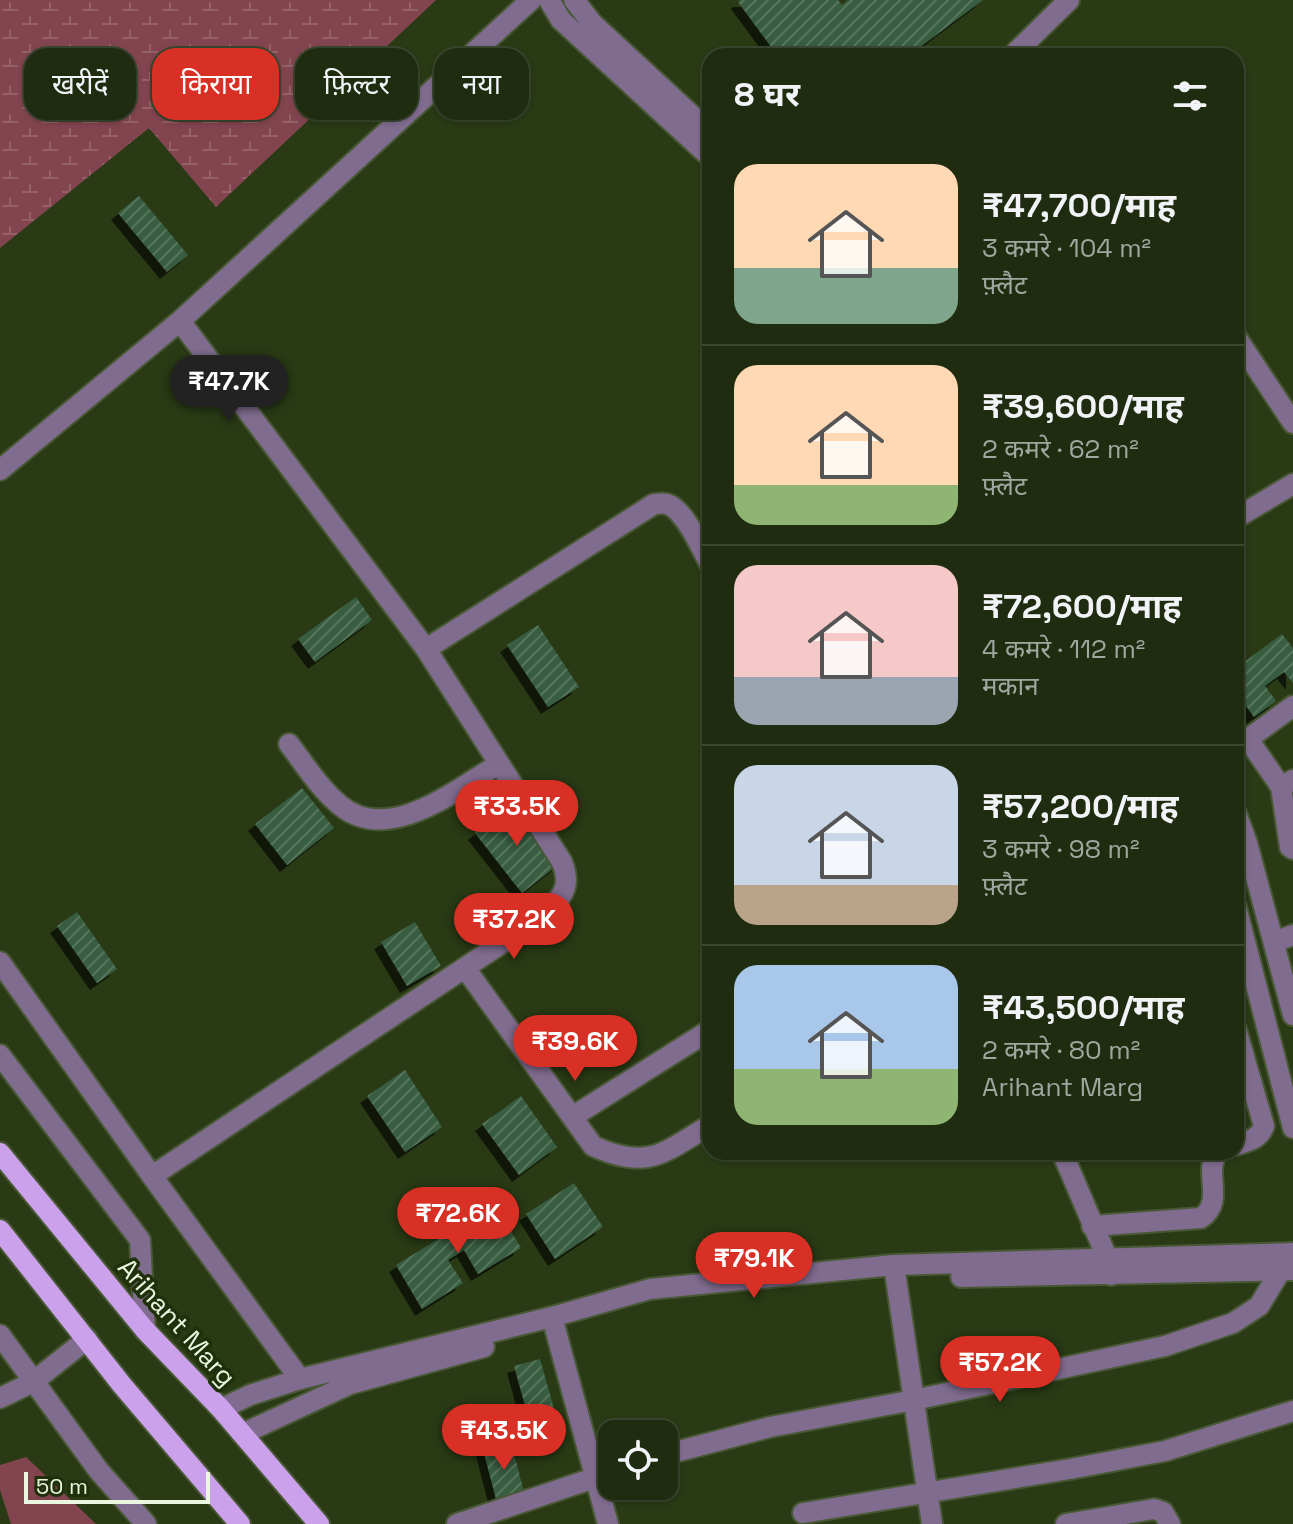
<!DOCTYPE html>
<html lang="hi">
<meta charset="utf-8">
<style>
:root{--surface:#1f2c10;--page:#2c381e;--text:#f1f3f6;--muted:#a1a79f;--line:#3c4830;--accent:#d93025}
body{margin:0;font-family:"Space Grotesk","Noto Sans Devanagari",sans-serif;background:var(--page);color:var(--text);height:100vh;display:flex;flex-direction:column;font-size:30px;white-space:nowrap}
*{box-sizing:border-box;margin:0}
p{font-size:26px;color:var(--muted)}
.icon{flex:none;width:44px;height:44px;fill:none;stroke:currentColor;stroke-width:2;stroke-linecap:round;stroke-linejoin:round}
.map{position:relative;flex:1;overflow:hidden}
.side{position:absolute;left:702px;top:48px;width:542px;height:1112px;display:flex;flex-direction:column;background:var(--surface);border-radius:24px;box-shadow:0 2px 6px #0004,0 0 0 2px var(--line)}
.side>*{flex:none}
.banner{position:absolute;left:24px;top:48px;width:558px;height:72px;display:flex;gap:16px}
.controls{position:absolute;left:598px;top:1420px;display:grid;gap:16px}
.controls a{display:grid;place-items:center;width:80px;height:80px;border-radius:16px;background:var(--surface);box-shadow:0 2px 6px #0004,0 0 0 2px var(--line);font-size:40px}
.scale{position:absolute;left:24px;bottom:20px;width:186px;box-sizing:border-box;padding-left:8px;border:4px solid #eaf6e0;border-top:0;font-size:22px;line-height:28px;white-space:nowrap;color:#eaf6e0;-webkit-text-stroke:6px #1f300a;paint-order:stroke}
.price{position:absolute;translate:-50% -68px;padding:0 18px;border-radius:28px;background:var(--accent);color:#fff;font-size:26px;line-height:52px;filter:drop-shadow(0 2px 4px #0008)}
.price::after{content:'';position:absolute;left:50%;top:48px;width:24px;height:18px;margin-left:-12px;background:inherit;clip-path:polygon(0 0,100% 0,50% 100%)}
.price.on{background:#222;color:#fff}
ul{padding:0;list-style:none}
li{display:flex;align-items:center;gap:24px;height:200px;padding:0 32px}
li+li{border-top:2px solid var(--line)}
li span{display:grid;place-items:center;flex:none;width:224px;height:160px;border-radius:24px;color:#555}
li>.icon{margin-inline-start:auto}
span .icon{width:96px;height:96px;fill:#fffc;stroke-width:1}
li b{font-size:34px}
h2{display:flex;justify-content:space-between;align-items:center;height:96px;padding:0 32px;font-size:34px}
.tag{padding:0 28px;border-radius:24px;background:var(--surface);box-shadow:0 2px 6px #0004,0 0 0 2px var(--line);font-size:28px;line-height:72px}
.tag.on{background:var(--accent);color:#fff}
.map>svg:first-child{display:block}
</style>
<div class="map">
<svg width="1293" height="1524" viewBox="0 0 1293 1524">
<defs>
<pattern id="wetland-marsh" width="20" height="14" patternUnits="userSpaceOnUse" patternTransform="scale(2)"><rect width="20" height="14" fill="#82454f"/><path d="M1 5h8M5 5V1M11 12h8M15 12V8" fill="none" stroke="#946068"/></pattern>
<pattern id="building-hatch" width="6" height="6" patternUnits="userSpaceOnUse" patternTransform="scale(2)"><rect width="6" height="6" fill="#385d40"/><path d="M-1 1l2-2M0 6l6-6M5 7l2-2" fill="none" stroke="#55755b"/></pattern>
<filter id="shadow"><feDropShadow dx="-7" dy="7" stdDeviation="0" flood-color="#0009"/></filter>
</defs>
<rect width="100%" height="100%" fill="#293a15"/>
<path fill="#82454f" d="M26,1457L96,1524H11L0,1490V1465Z"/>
<path fill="url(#wetland-marsh)" d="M0,0H436L216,207L149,128L0,248Z"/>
<path fill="url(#building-hatch)" filter="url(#shadow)" d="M740,0H838L842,5L848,0H983L908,56H778L738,2Z
M139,196L188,255L167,272L118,213Z
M356,597L372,620L315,662L298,639Z
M538,625L579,687L548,707L507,645Z
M1282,634L1293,648V683L1284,672L1265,686L1276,701L1254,717L1236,692V668Z
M302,788L334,828L287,865L255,824Z
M513,803L559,864L522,893L475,833Z
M77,912L117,969L97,983L57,926Z
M415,922L441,966L407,986L381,942Z
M405,1070L442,1127L405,1152L367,1096Z
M521,1096L557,1147L519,1175L482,1124Z
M574,1183L603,1227L555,1259L526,1214Z
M495,1204L521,1248L478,1274L464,1250L448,1260L463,1283L422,1309L396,1265Z
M540,1359L559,1426L533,1434L514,1366Z
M511,1442L525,1496L497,1503L483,1449Z"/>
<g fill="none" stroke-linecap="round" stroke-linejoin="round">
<g stroke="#485835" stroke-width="24">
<path id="minor" d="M1012,56L1069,0
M180,321L531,0
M1236,337L1293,423
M0,470L180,321L426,649
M1236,518L1293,484
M289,744C305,765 320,789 341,806C389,845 457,789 499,764
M1293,780L1281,787L1290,847L1293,849
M1281,787L1248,739L1293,706
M1274,942L1293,935
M0,962L152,1176
M465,968L593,1146C648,1171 663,1153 710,1125
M1236,1029L1264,1126C1259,1139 1249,1141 1236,1145
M572,1117L710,1030
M1062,1152L1108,1260L1111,1275
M1092,1226L1201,1218C1226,1201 1202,1171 1218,1152
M894,1265L932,1524
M552,1317L608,1524
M300,1379L152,1176L550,911C564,894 571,884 562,862L426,649L654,504C658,504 663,503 667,504C685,510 701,548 710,564
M0,1398L33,1382L87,1339
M664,1455L770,1427L914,1400L1165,1346L1233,1323L1259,1306L1281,1270
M803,1513L1070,1469L1165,1451L1293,1411
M457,1524L612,1472
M1066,1524L1154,1509L1163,1512L1170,1524"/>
</g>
<g stroke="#485835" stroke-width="24">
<path id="tertiary" d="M549,0L561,20L710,157
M574,0L592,23L710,132
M1236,813L1247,843L1293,1015
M1236,907L1293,1128
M0,1055L140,1240L145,1330
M961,1277L1293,1270
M0,1335L99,1471L146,1524
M221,1409L250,1395L300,1379L552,1317L650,1289L894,1265L1293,1253
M242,1434L350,1384L484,1347"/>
</g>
<g stroke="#485835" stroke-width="24">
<path id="primary" d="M0,1153L145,1330L221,1409L319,1524
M0,1230L122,1385L240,1524"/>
</g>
<use href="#minor" stroke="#806c8f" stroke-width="20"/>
<use href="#tertiary" stroke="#806c8f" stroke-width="20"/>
<use href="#primary" stroke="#cca1eb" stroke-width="20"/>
</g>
<g text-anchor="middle" stroke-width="7" stroke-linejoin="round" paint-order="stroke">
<g font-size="26" fill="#eaf6e0" stroke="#1f300a">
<text transform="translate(177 1322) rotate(48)" y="9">Arihant Marg</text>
</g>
</g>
</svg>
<div class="controls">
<a><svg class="icon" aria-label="locate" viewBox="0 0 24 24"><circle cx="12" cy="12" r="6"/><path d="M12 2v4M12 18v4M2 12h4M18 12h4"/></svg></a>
</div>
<div class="scale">50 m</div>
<b class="price on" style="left:229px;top:423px">₹47.7K</b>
<b class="price" style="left:517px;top:848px">₹33.5K</b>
<b class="price" style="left:514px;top:961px">₹37.2K</b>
<b class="price" style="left:575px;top:1083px">₹39.6K</b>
<b class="price" style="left:458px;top:1255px">₹72.6K</b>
<b class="price" style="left:754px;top:1300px">₹79.1K</b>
<b class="price" style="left:1000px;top:1404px">₹57.2K</b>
<b class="price" style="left:504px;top:1472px">₹43.5K</b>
<div class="banner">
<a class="tag">खरीदें</a>
<a class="tag on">किराया</a>
<a class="tag">फ़िल्टर</a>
<a class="tag">नया</a>
</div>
<section class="side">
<h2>8 घर<svg class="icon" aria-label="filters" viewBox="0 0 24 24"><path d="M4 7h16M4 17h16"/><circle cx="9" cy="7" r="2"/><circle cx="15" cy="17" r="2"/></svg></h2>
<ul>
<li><span style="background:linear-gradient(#ffd9b3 65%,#7fa58c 0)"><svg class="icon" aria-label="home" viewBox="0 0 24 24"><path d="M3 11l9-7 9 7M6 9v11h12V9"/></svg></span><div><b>₹47,700/माह</b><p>3 कमरे · 104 m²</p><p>फ़्लैट</p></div></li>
<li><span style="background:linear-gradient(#ffd9b3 75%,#8fb573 0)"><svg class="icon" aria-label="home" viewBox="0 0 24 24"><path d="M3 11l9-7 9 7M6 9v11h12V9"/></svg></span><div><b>₹39,600/माह</b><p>2 कमरे · 62 m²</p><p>फ़्लैट</p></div></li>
<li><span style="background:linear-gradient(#f6c9c9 70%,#9aa5b1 0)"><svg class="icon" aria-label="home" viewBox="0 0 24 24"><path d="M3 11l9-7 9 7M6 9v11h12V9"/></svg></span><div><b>₹72,600/माह</b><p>4 कमरे · 112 m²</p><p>मकान</p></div></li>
<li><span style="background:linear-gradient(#c9d6e8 75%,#b9a48a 0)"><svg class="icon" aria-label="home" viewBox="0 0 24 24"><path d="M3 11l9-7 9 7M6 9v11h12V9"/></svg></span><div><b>₹57,200/माह</b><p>3 कमरे · 98 m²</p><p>फ़्लैट</p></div></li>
<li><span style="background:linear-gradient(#a9c7e8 65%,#8fb573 0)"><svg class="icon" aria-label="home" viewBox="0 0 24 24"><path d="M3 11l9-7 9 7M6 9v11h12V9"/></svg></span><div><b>₹43,500/माह</b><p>2 कमरे · 80 m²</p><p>Arihant Marg</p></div></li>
</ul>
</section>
</div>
